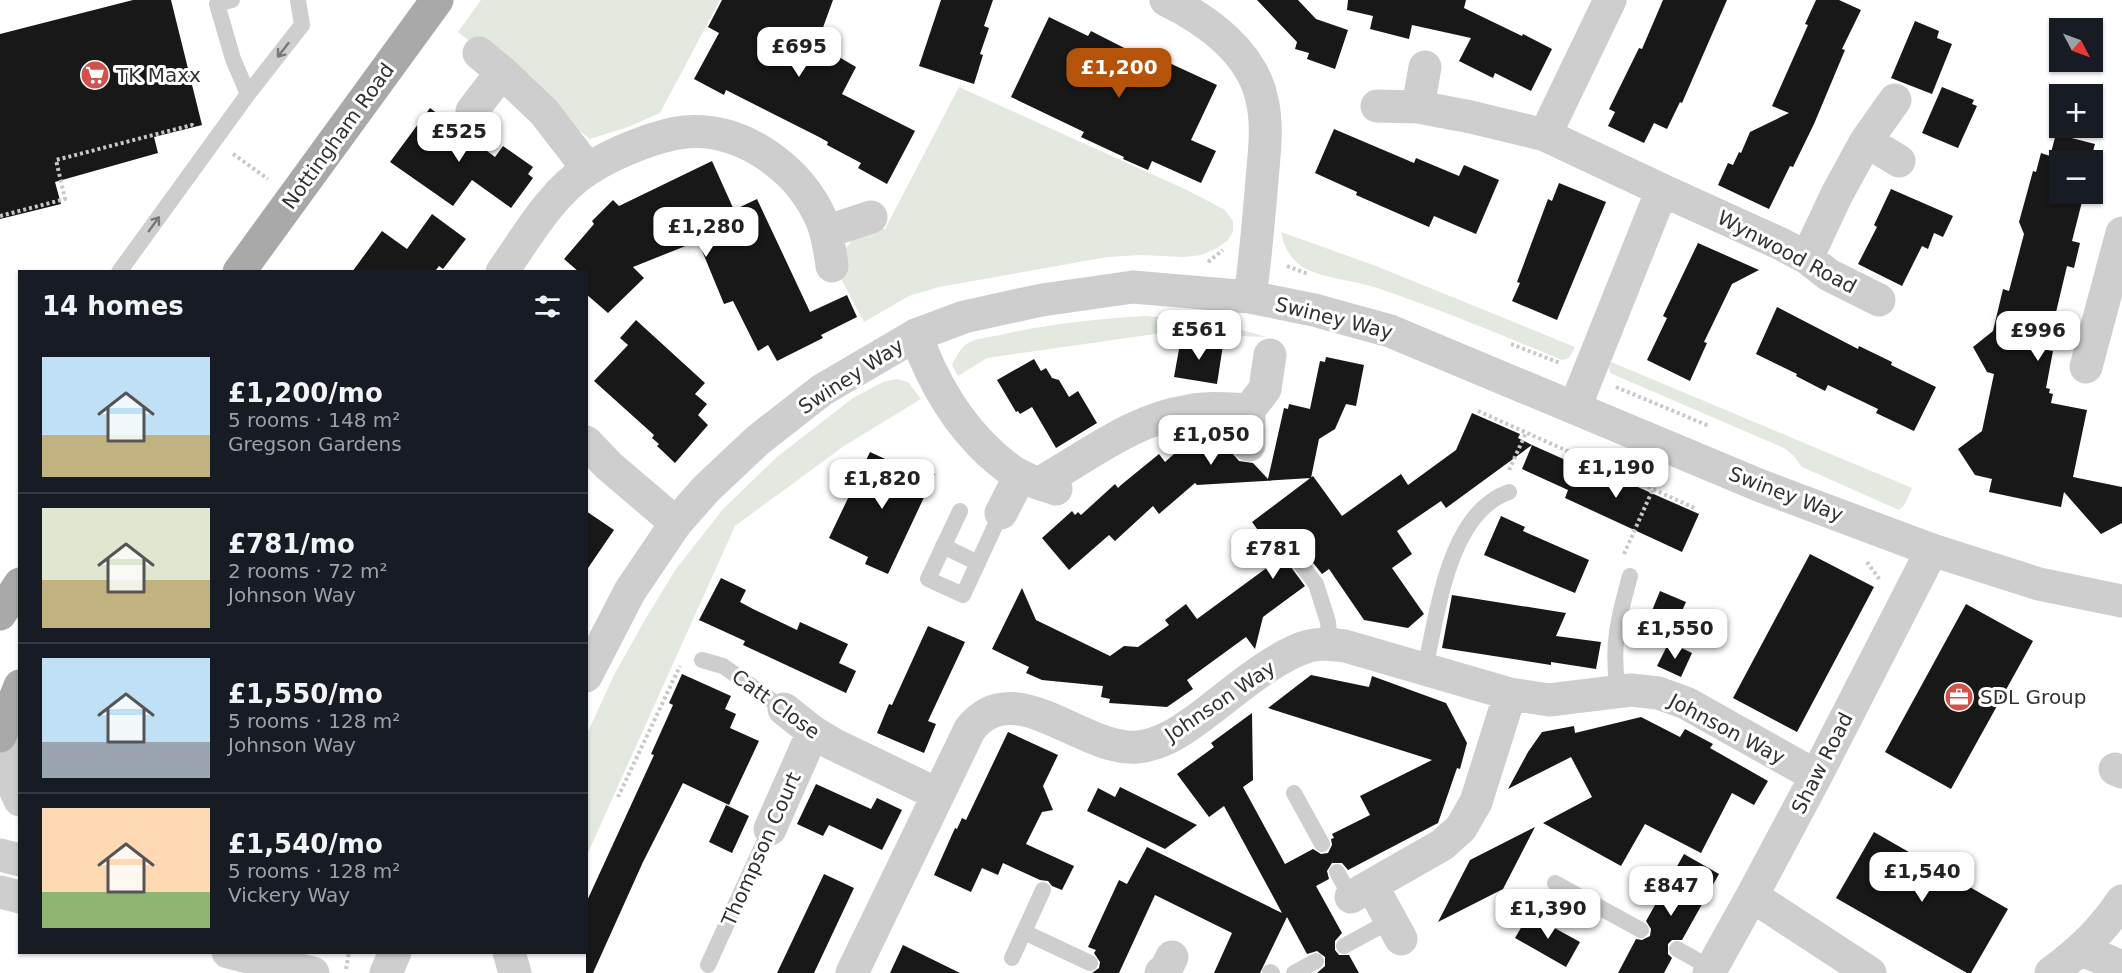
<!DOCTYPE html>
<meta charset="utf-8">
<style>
:root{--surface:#171b24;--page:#20242c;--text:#f1f3f6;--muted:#9ea1a6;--line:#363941;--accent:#b45309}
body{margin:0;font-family:"DejaVu Sans",sans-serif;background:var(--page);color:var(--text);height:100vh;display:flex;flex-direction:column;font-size:22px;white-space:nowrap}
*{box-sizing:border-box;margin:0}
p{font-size:20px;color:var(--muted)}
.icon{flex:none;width:33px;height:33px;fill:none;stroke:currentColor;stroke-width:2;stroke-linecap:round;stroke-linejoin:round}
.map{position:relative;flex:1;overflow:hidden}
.panel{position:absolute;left:18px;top:270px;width:570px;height:684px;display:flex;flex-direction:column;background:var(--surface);border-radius:0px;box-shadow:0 2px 4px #0004}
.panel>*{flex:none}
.needle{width:39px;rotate:131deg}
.fabs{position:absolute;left:2049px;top:18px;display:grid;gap:12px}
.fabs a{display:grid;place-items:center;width:54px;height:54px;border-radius:0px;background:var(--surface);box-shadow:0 2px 4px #0004;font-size:30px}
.price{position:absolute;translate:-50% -51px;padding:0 14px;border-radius:12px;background:#fff;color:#222;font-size:20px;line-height:39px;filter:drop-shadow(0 2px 3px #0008)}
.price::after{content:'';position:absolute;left:50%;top:36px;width:18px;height:14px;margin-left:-9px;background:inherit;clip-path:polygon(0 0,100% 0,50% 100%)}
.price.current{background:var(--accent);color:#fff}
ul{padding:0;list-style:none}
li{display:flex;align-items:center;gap:18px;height:150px;padding:0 24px}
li+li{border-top:2px solid var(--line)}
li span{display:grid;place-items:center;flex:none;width:168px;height:120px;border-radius:0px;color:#555}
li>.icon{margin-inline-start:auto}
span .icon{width:72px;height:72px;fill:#fffc;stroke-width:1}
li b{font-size:26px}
h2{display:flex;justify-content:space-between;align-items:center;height:72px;padding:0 24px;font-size:26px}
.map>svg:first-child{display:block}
</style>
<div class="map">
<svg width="2122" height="973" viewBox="0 0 2122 973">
<rect width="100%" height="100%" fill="#fff"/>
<path fill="#e3e9de" d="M481,0H720L660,113L628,127L590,139L570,123L532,77L506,58L468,40L458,32Z
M959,87L1187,190L1225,210L1233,221V232L1227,241L1215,249L1201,255L1184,257L1142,255L1107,257L939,287L909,296L864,322L839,275L843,252L854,238L872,228L885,229Z
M1281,232L1376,266L1575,347L1569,358L1562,360C1501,335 1440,309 1377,288C1357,281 1323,278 1306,269C1291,261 1284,247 1281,232Z
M1146,316C1191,320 1223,323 1266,337L1162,333L987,358L958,376L952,365C956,357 961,347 968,343C977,338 990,337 1000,335C1048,324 1097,319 1146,316Z
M1611,362L1912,488L1905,504L1899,510L1802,467L1794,456L1784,448L1610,373L1609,369Z
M897,379L908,382L921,399L844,446L735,526L587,855V734L614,675L646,618L676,569L723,509L777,457L853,398L883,382Z"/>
<path fill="#181818" d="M133,0H171L202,125L154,137L158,153L55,182L61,204L0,219V34Z
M722,0H833L817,44L856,67L842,94L915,131L887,184L858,168L861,163L827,145L828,142L819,137L726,90L724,95L694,79L719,33L708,27Z
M941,0H993L984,26L989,28L980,54L983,55L974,84L919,66Z
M1257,0H1298L1316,19L1348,30L1335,69L1307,59L1309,53L1295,49L1297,42Z
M1348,0H1466L1464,8L1522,36L1523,34L1552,49L1531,91L1495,73L1493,78L1459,61L1471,38L1412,25L1409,39L1370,29L1373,16L1347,10Z
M1663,0H1727L1682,103L1680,102L1667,129L1654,123L1644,143L1608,126L1615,112L1609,109L1639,48L1642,49Z
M1816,0H1839L1861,10L1842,49L1845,50L1814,124L1793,167L1790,166L1769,209L1718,185L1728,163L1733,165L1739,152L1741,153L1750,132L1789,113L1772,106L1808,25L1805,24Z
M1049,17L1088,36L1091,31L1136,54L1139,49L1217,85L1191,140L1216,151L1201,183L1152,161L1148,170L1123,159L1124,157L1081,137L1084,132L1011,97Z
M1915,21L1939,31L1937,38L1952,44L1932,94L1891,78Z
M1942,87L1974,100L1972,104L1977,106L1958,148L1922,133Z
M430,108L495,157L503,146L533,167L528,174L533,178L511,208L472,180L453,206L390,162Z
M1334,129L1414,163L1416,158L1459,176L1464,165L1499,180L1476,234L1434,216L1429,227L1356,195L1357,192L1315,173Z
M2056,134L2095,144L2092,155L2099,157L2093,182L2092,160H2060V194H2084L2072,241L2080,243L2074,268L2067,266L2047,350L2053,351L2046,388L2050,389L2049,393L2053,394L2051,403L2087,410L2073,477L2122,487V523L2101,534L2064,492L2061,507L1989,492L1992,479L1975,475L1958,449L1982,431L1994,374L1987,372L1973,347L1993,331L2003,289L2009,291L2024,234L2019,222L2033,171L2036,172L2041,153L2050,156Z
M712,161L734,210L757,199L810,312L847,295L857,317L821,335L823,338L777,361L768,345L758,351L733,301L724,304L698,241L633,267L644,278L608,313L586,294V272H579L564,259L594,224L592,221L613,200L619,206Z
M1559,183L1606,202L1557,320L1512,301L1520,283L1517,282L1548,199L1552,201Z
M1891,189L1953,216L1943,237L1934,233L1928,249L1922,246L1902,286L1858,264L1877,227L1874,225Z
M432,214L466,239L443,269L439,266L436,270L438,272H352L382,231L407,249Z
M1698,243L1759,270L1732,284L1704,342L1707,343L1690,381L1647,360L1667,318L1663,316Z
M1777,307L1858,349L1859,346L1892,362L1891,365L1936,387L1914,431L1876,413L1878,409L1828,385L1825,391L1796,376L1797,374L1756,354Z
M636,320L705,383L695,394L707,404L698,415L708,425L675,463L657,446L659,444L652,438L654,435L594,381L628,345L620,338Z
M1181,338L1223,345L1217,384L1174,377Z
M1326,357L1364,365L1356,406L1346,404L1335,429L1319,439L1311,478L1197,485L1195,483L1159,514L1153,506L1115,541L1109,535L1069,570L1042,538L1072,511L1075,515L1078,512L1081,515L1115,484L1118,488L1121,485L1159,454L1165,462L1183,446L1187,451L1213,427H1220L1230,439L1233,454L1239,461L1253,463L1268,479L1284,408L1288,409L1289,404L1310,409L1320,361L1325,362Z
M1034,359L1041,371L1046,368L1052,378L1059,380L1069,397L1078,391L1097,423L1056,448L1032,407L1020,414L1018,411L1016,412L997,380Z
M1472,413L1520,434L1518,438L1532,445L1446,508L1441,501L1397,531L1412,554L1392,568L1424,614L1408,628L1364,620L1329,569L1322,574L1291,535L1282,531L1276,533L1273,543L1305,586L1263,617L1255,649L1246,637L1187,680L1193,689L1167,707L1109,703L1110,699L1101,697L1103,686L1042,680L1026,673L1029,667L992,649L1022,588L1036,620L1110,656L1124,646L1138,647L1169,625L1165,620L1186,604L1197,619L1279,559L1252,522L1313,476L1342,516L1401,474L1408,485L1456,450Z
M1532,445L1579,466L1580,463L1615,479V477L1699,514L1682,552L1565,498L1568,490L1522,469Z
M870,452L907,469L911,462L935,474L888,574L865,564L868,557L829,538Z
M586,511L614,530L586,571Z
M1501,516L1525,527L1523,531L1589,560L1575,593L1484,555Z
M1810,554L1874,587L1797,732L1733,698Z
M721,578L746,590L740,602L753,609L797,630L800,622L848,644L839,663L856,671L846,693L743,645L745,641L699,620Z
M1660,591L1686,602L1674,629L1649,618Z
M1452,595L1566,613L1556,636L1601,642L1596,669L1551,662V665L1442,648Z
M1966,604L2033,641L1951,789L1885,752Z
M928,626L965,642L928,721L936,724L924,753L877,733L889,704L892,705Z
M1669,642L1692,653L1681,677L1657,666Z
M682,674L731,696L725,709L736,714L730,728L759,741L729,805L683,783L643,862L593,973H586V903L654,755L651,754L673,705L669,703Z
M1311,675L1369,687L1372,676L1446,703L1467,743L1460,769L1457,768L1438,823L1348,870L1342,863H1332L1327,871L1329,879L1316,886L1342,933L1335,941V950L1339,955H1349L1359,973H1317L1325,966V957L1317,951L1307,954L1287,917L1260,973H1214L1232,933L1155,895L1119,973H1092L1099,968L1100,962L1094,953L1096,950L1088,947L1119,880L1127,884L1147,847L1282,913L1224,806L1209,817L1177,774L1214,747L1211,743L1252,713L1253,780L1243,787L1285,864L1313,849L1321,854L1328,853L1332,845L1331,839L1334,838L1332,834L1370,815L1360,796L1432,760L1268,708Z
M1641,717L1680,737L1685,729L1713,744L1710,748L1768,781L1754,805L1732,793L1701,853L1645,824L1621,866L1543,823L1592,797L1571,757L1508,789L1528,752L1542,732L1574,726L1575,733Z
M1008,732L1058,755L1043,786L1053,810L1042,812L1026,844L1074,866L1062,890L1052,886L1048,881L1040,880L1003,863L998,875L982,868L971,892L934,875L955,828L957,829L962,818L966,820Z
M816,784L871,809L877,798L902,810L882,850L829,825L823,836L797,824Z
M1120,787L1197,825L1165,849L1087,811L1098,788L1115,797Z
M726,805L749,816L732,853L709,842Z
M1535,827L1503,889L1438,922L1470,860Z
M1874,832L2008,909L1971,973H1967L1836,898Z
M1684,854L1719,874L1682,940H1672L1668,944V954L1672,958L1664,973H1618L1636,939L1642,940L1650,936L1651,929L1646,921Z
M824,874L854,888L814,973H777Z
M1529,914L1580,942L1566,967L1515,938Z
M903,945L960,973H890Z"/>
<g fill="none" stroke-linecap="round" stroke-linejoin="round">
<path stroke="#c8c8c8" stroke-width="4" stroke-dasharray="3 3" stroke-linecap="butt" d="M233,154L268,179
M0,216L65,199L56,160L192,125L195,127
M1208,262L1223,250
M1287,266L1308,274
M1511,344L1560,363
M1616,387L1709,426
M1478,411L1697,509
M1509,470L1526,433
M1624,554L1653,489
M1867,562L1880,580
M618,797L680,666
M346,969L349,952"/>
<path stroke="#cecece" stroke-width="16" d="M232,0L217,4L233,59L248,94
M119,272L248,94L302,25L298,0
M960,511L928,579L963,595L1001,513
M1283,541L1316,584L1328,622L1330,644
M943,546L978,563
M702,660L723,666L784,709
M1425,668C1438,613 1448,513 1509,492
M1618,691C1611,647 1618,619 1630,576
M1294,793L1322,844
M1337,872L1351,897
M1555,883L1641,930
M1024,932L1090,963
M1344,946L1390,921
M1677,949L1711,968
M1012,958L1043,890
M708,965L770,829
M1270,972L1272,973
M1294,973L1316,961"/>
<path stroke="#cecece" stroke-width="33" d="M1166,0C1206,19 1253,53 1262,100C1269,129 1263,161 1261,192C1258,227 1255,262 1250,297
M479,53L502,72L544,112L588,169
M1377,106L1418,107L1471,117L1545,135L1662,190L1575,407
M1418,107L1425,67
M472,111L502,72
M1545,135L1610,0
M1866,141L1899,161
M1662,190L1781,244L1807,258L1829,275L1879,300
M826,232L871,217
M1807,258L1837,194L1866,141L1895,100
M502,272C526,238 552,192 587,170C611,154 656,135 685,132C743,127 800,169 822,221C828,236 830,251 832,266
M916,335C932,380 955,421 991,454C1000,462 1010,471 1021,476C1032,482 1044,485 1056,489
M2086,367L2122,233
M586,442L609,466L676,523
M1249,445V410L1265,389L1270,355
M1040,483C1088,456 1133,419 1189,411C1208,407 1229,409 1249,410
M1001,513L1020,476
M784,709L813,732L833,744L937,794
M2115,769L2122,772
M770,829L813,732
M1372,886L1401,939
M1752,896L1870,973
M1351,897L1442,845L1461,828L1476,802L1510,694
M2082,950L2122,967
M852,973L970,729C1015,672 1082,752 1138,747C1162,744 1180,732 1199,718C1229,696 1273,656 1309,646C1321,643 1333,644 1345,646L1510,694L1549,700L1631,690L1658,693L1686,703L1816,776
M1161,973L1166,969L1172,957
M1709,973L1752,896L1816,776L1932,550
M2051,973C2080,951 2101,932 2122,901"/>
<path stroke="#cecece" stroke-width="33" d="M586,676L630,591L676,523L706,489L758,440L822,390L916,335L964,317L1042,300L1133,287L1250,297L1314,310L1390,331L1761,486L1932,550L2039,584L2122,601
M8,717V757L11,781L20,800
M0,855L20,860
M0,892L20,897
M228,952L313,973
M509,952L515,973
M386,973L395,952"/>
<path stroke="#a9a9a9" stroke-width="33" d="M239,272L437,0
M0,614L20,584
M0,736L20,686"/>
</g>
<defs><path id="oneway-shaft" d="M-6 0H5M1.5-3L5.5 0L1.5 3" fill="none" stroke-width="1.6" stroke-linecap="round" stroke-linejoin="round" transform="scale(1.5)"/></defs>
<g stroke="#787878">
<use href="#oneway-shaft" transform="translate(283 50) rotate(128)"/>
<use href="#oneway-shaft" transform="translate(154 224) rotate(-54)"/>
</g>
<defs>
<g id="supermarket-disc" transform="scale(1.5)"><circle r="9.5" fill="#d0534b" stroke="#fff"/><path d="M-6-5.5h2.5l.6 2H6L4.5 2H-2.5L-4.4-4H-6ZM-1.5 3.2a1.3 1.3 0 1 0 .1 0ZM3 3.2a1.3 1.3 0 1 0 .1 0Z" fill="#fff"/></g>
<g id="office-disc" transform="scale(1.5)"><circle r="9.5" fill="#d0534b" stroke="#fff"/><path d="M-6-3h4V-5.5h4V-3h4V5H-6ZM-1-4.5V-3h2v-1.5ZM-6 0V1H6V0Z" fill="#fff"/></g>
</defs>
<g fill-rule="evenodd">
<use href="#supermarket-disc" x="95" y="75"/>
<use href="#office-disc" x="1959" y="697"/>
</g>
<g text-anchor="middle" stroke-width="6" stroke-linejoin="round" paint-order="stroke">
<g font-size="20" fill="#313131" stroke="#fff" text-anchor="start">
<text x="116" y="82">TK Maxx</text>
<text x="1980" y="704">SDL Group</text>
</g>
<g font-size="20" fill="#313131" stroke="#fff">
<text transform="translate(338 136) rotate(-54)" y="7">Nottingham Road</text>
<text transform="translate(1787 252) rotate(28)" y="7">Wynwood Road</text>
<text transform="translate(1334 318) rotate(14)" y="7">Swiney Way</text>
<text transform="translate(851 376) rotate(-33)" y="7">Swiney Way</text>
<text transform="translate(1786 494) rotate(21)" y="7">Swiney Way</text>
<text transform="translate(1220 701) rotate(-34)" y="7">Johnson Way</text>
<text transform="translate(776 704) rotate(36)" y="7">Catt Close</text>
<text transform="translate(1727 729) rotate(28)" y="7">Johnson Way</text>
<text transform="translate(1822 763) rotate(-63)" y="7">Shaw Road</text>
<text transform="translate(761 849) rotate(-66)" y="7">Thompson Court</text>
</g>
</g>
</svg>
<div class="fabs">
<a><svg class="needle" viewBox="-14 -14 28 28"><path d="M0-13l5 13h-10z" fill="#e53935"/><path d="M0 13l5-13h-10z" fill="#9ea1a6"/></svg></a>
<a>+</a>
<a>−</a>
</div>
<b class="price" style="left:799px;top:78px">£695</b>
<b class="price current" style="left:1119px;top:99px">£1,200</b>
<b class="price" style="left:459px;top:163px">£525</b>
<b class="price" style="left:706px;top:258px">£1,280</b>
<b class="price" style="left:1199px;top:361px">£561</b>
<b class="price" style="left:2038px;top:362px">£996</b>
<b class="price" style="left:1211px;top:466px">£1,050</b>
<b class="price" style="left:1616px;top:499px">£1,190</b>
<b class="price" style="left:882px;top:510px">£1,820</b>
<b class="price" style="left:1273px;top:580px">£781</b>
<b class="price" style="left:1675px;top:660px">£1,550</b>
<b class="price" style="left:1922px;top:903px">£1,540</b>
<b class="price" style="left:1671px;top:917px">£847</b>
<b class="price" style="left:1548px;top:940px">£1,390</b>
<section class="panel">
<h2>14 homes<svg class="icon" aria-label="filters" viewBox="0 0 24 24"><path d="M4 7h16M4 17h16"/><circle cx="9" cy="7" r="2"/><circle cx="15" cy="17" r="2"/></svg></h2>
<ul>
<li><span style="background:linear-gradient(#bfe0f5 65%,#c2b280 0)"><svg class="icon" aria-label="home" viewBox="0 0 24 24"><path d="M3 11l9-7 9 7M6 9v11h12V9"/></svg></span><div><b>£1,200/mo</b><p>5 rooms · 148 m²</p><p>Gregson Gardens</p></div></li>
<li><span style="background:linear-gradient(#dfe7d0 60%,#c2b280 0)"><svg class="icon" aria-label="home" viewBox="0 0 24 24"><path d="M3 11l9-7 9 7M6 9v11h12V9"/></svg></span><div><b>£781/mo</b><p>2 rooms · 72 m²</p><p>Johnson Way</p></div></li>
<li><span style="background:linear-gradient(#bfe0f5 70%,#9aa5b1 0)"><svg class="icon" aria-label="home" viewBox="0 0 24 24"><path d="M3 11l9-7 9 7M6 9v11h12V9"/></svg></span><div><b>£1,550/mo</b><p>5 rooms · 128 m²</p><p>Johnson Way</p></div></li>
<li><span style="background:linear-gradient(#ffd9b3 70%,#8fb573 0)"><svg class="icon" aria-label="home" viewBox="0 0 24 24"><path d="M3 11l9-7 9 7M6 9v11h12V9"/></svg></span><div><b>£1,540/mo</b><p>5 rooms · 128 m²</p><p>Vickery Way</p></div></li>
</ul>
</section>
</div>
